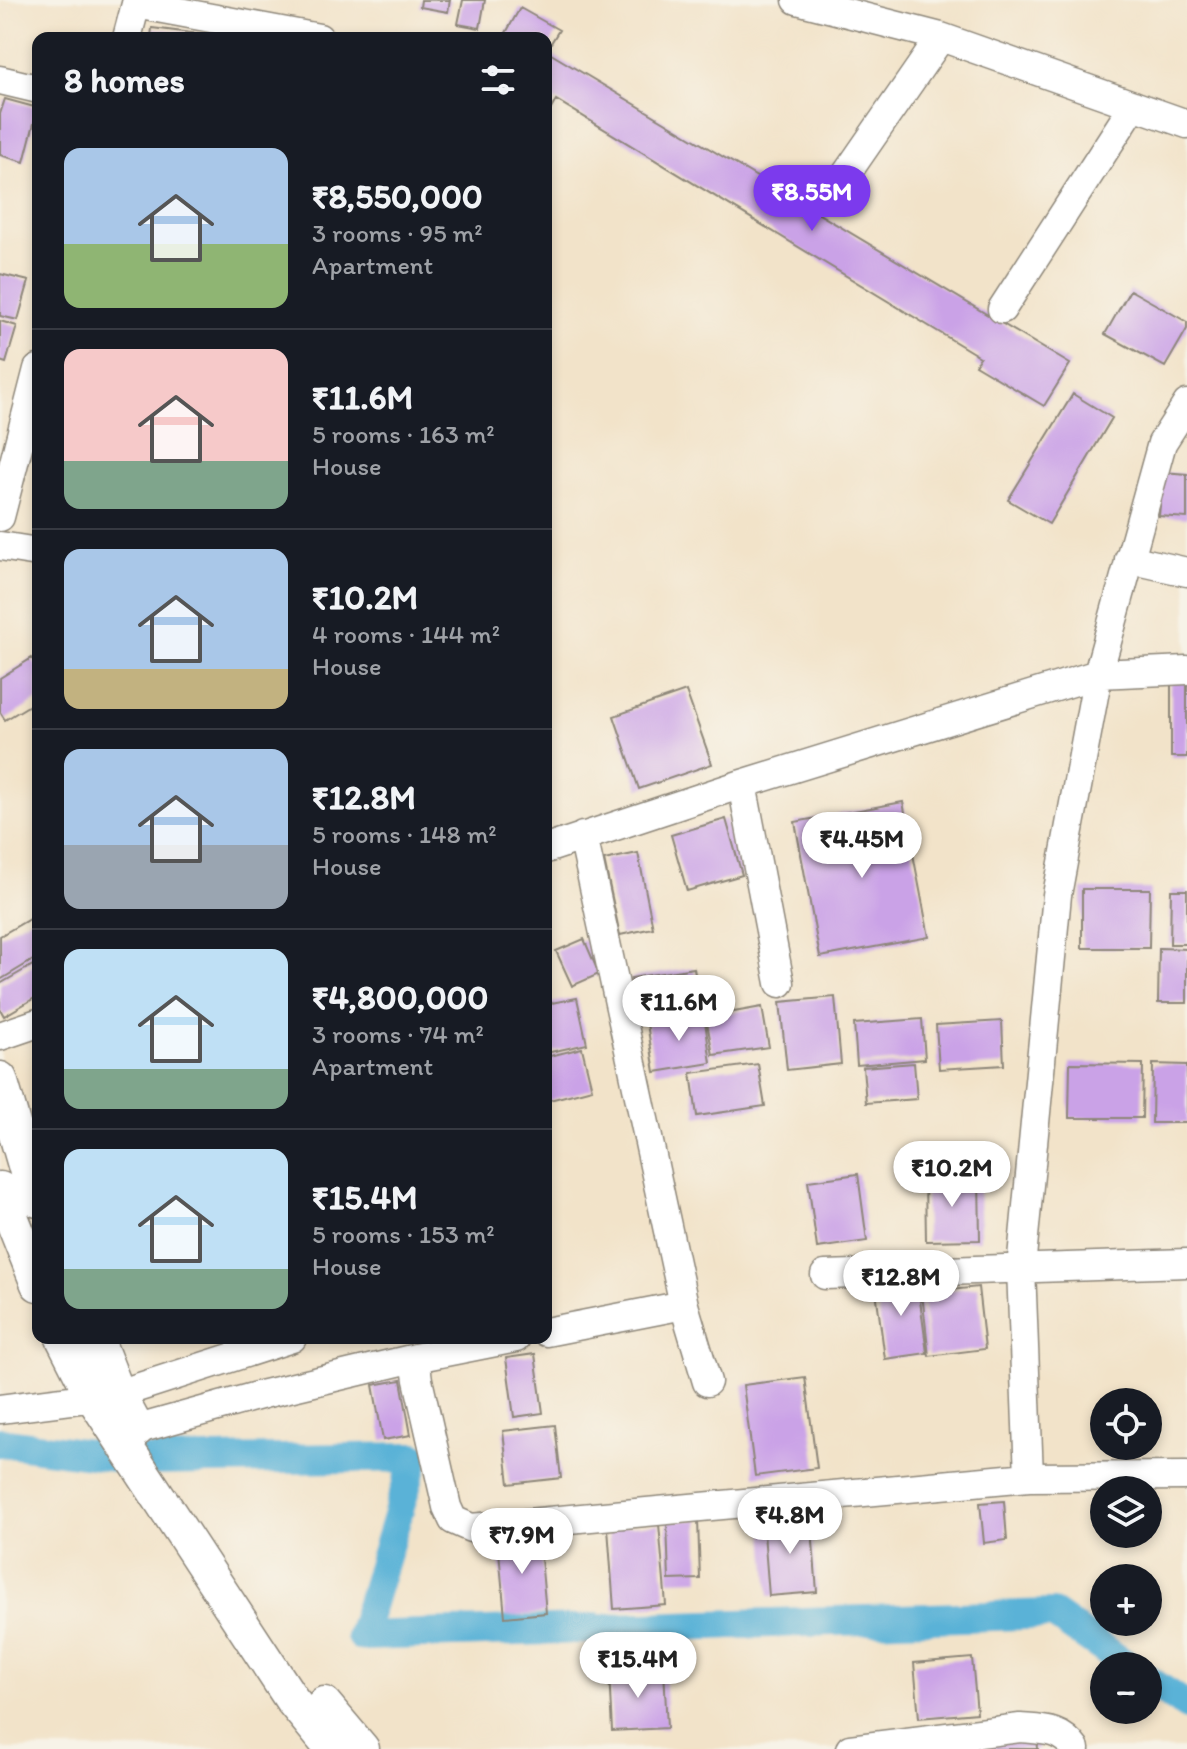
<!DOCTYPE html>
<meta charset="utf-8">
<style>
:root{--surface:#171b24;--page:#20242c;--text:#f1f3f6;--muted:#9ea1a6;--line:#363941;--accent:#7c3aed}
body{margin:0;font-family:Itim,sans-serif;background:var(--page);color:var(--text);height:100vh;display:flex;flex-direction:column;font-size:30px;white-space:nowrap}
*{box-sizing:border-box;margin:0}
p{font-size:26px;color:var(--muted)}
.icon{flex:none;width:44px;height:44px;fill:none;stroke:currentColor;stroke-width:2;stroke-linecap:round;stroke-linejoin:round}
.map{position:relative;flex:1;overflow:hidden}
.details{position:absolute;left:32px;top:32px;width:520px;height:1312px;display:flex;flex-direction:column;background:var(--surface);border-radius:16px;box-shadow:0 4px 12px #0003}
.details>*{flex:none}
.buttons{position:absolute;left:1090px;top:1388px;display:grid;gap:16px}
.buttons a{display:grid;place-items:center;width:72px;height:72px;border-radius:50%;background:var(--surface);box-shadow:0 4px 12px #0003;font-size:40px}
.price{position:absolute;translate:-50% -68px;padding:0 18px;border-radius:28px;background:#fff;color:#222;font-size:26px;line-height:52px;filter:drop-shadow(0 2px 4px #0008)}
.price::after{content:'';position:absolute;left:50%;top:48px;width:24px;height:18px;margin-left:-12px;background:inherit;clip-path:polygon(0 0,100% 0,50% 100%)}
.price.selected{background:var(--accent);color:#fff}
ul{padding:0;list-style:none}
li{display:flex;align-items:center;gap:24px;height:200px;padding:0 32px}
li+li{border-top:2px solid var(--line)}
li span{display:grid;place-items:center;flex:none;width:224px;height:160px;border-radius:16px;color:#555}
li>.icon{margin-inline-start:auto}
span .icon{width:96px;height:96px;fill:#fffc;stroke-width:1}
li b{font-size:34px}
h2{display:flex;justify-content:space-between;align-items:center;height:96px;padding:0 32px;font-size:34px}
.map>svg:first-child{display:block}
</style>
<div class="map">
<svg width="1187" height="1749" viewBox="0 0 1187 1749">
<rect width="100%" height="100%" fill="#f7f3e8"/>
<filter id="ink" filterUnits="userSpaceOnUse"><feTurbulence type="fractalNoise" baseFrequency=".0125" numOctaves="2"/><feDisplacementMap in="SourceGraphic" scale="16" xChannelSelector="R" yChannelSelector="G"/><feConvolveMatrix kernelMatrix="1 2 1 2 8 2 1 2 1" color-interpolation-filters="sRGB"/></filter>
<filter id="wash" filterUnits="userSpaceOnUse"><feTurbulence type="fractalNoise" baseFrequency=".006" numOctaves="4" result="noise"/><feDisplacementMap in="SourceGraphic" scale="32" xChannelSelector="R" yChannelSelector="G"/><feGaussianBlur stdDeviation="1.8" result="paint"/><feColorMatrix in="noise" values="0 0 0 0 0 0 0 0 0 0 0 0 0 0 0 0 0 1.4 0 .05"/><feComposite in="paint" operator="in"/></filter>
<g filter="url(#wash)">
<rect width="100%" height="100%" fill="#f2e3c9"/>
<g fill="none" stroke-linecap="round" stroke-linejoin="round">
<path stroke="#5ab2d7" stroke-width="30" d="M0,1442L142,1461L415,1457L361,1636L1053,1614L1128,1666
M1148,1680L1187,1706"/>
</g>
<g id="blocks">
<path fill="#caa2e7" d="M421,0H450L448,12L420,7Z
M463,0H485L480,28L458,24Z
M520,8L559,30L546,51V38H503Z
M152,28L214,36V38H151Z
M546,51L1070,364L1044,406L975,365L980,357L556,100L546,118Z
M5,99L38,108L24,162L0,155V114Z
M0,274L29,281L18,320L0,316Z
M1130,290L1187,322V329L1165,367L1105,334Z
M0,321L17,326L6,363L0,361Z
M1073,394L1112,418L1049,524L1008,500Z
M1163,472L1187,474V518L1159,516Z
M32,658L38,668V700L5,720L0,712V678Z
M1171,679H1187V757H1171Z
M686,691L712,764L639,789L614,716Z
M903,802L929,937L820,957L795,822Z
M726,819L742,875L687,891L671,835Z
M638,853L653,928L620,935L604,860Z
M1082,889H1150L1149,948H1082Z
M1171,890H1187V944H1170Z
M38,914V957L0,980V936Z
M584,939L599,974L572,986L556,951Z
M1159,948L1187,949V1003H1158Z
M38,962V996L4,1016L0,1009V984Z
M694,968L700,1007L637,1017L631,978Z
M835,997L841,1064L787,1070L780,1002Z
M577,998L587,1044L546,1053V1004Z
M762,1007L769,1047L713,1055L706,1017Z
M704,1015L711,1063L655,1072L647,1024Z
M922,1019L925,1059L857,1065L854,1024Z
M1002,1021L1004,1065L939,1069L936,1025Z
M582,1048L592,1089L546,1101V1057Z
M914,1063L917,1099L866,1103L863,1067Z
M1070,1063L1143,1064L1142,1118H1069Z
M758,1064L765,1106L697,1116L691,1073Z
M1153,1064L1187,1065V1123H1152Z
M858,1174L867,1241L817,1248L808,1181Z
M979,1177L980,1240L926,1241L925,1178Z
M917,1278L927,1353L885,1359L875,1283Z
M978,1287L985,1349L929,1356L922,1293Z
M535,1354L543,1413L514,1417L506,1358Z
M805,1377L817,1468L755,1476L743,1385Z
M401,1380L411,1435L383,1440L373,1385Z
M555,1425L561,1478L509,1484L503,1431Z
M1004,1501L1007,1540L984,1543L980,1503Z
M811,1516L817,1592L769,1596L763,1520Z
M698,1520L700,1579L669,1580L667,1521Z
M659,1524L666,1605L614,1609L608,1528Z
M539,1536L546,1613L505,1617L498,1540Z
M972,1658L977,1713L919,1718L914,1663Z
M664,1669L667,1728L612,1731L609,1672Z
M1037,1736L1038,1749H983L982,1740Z"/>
</g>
</g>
<g filter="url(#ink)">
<use href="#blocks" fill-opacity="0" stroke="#8e877a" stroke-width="2"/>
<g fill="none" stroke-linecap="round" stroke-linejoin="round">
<g stroke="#8e877a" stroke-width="31">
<path id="minor" d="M797,0L941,37L1187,124
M136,4L319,38
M127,38L137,0
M0,80L38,89
M840,183L941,37
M1002,309L1134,105
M0,517L38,369
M0,546L38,552
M1129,559L1187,572
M742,784L780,983
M583,836L684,1305L707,1382
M546,849L742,784L1098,674L1187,670
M0,1036L38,1023
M825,1275L1187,1263
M546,1332L684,1305
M415,1358L516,1338
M0,1409L118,1394L292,1338
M138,1429L264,1394L415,1358L418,1380L447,1507L453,1520L471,1528L1029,1477L1187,1476
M1029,1477L1021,1268L1057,895L1098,674L1162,443L1187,404
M850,1749L1020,1728C1044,1730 1061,1729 1075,1749"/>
</g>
<g stroke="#8e877a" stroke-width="37">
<path id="tertiary" d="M0,1079L29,1179L38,1200
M0,1189L38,1284
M63,1338L93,1397L292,1700L332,1749
M96,1338L118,1394L137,1429
M324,1704L362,1749"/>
</g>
<use href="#minor" stroke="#fff" stroke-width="28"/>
<use href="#tertiary" stroke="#fff" stroke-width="34"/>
</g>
</g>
</svg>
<div class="buttons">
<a><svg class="icon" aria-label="locate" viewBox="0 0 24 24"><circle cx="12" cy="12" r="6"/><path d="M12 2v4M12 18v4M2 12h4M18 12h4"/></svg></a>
<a><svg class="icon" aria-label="layers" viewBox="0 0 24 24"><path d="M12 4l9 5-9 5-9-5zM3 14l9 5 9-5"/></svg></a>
<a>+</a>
<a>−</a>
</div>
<b class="price selected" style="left:812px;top:233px">₹8.55M</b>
<b class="price" style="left:862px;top:880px">₹4.45M</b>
<b class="price" style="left:679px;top:1043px">₹11.6M</b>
<b class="price" style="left:952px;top:1209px">₹10.2M</b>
<b class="price" style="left:901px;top:1318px">₹12.8M</b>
<b class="price" style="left:790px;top:1556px">₹4.8M</b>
<b class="price" style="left:522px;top:1576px">₹7.9M</b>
<b class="price" style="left:638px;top:1700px">₹15.4M</b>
<section class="details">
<h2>8 homes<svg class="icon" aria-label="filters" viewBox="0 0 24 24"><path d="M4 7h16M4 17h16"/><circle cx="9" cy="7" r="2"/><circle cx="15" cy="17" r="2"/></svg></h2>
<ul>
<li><span style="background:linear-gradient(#a9c7e8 60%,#8fb573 0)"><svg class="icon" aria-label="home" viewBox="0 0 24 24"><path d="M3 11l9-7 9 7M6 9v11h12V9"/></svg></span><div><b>₹8,550,000</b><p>3 rooms · 95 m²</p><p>Apartment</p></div></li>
<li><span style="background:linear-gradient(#f6c9c9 70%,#7fa58c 0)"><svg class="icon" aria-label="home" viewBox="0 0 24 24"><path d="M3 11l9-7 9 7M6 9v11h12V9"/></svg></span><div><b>₹11.6M</b><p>5 rooms · 163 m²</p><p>House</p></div></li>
<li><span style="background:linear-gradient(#a9c7e8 75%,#c2b280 0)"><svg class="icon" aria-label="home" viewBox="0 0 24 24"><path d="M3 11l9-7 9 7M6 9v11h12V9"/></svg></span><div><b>₹10.2M</b><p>4 rooms · 144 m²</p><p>House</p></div></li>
<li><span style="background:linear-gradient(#a9c7e8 60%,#9aa5b1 0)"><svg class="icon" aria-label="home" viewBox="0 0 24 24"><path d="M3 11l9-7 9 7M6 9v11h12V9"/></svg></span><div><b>₹12.8M</b><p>5 rooms · 148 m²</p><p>House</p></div></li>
<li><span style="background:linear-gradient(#bfe0f5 75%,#7fa58c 0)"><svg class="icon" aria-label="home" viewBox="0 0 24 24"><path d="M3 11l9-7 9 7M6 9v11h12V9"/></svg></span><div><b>₹4,800,000</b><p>3 rooms · 74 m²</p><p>Apartment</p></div></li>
<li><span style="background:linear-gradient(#bfe0f5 75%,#7fa58c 0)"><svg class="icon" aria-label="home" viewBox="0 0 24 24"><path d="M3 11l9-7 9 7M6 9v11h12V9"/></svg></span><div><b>₹15.4M</b><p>5 rooms · 153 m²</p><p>House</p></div></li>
</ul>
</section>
</div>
